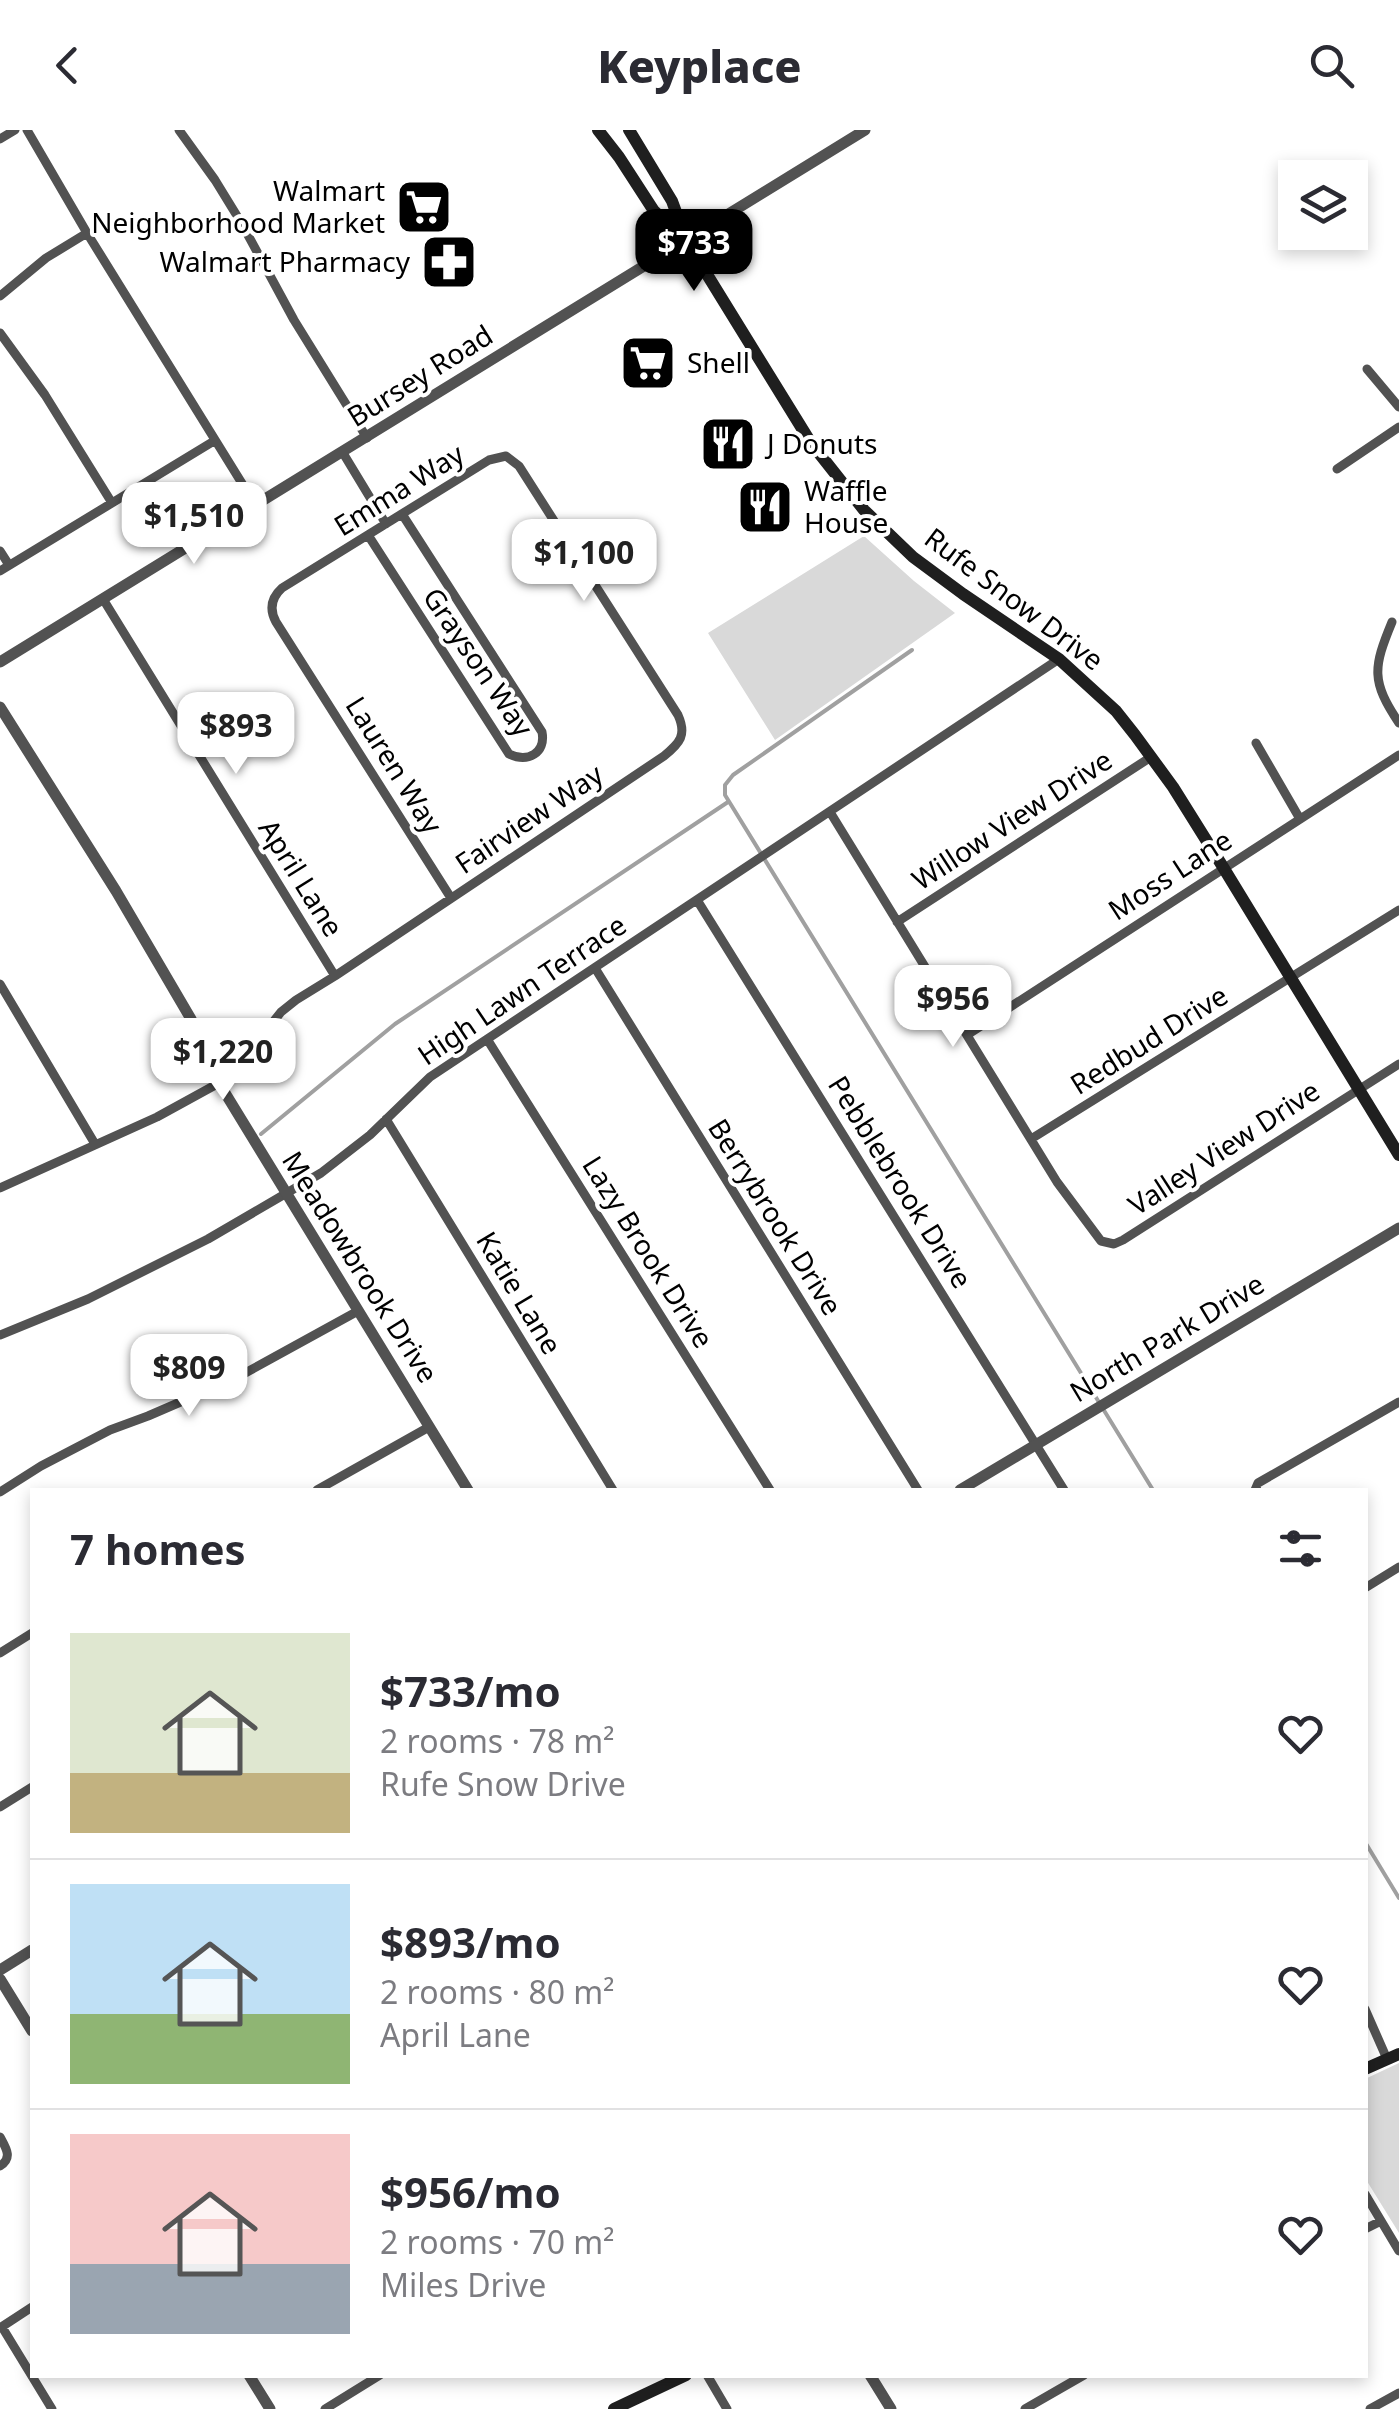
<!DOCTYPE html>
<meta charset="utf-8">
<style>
:root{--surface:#fff;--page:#f7f7f7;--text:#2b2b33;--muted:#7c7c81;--line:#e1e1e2;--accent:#000}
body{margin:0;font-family:"Noto Sans",sans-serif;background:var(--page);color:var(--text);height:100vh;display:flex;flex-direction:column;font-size:38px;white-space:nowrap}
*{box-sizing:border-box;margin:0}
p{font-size:32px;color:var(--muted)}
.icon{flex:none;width:55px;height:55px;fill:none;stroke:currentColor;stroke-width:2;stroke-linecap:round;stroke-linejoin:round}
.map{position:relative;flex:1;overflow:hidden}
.details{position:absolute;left:30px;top:1358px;width:1338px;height:890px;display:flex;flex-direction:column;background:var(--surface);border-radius:0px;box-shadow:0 5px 15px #0003}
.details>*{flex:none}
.tools{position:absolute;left:1278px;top:30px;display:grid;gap:20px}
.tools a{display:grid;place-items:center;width:90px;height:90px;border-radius:0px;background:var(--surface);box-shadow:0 5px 15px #0003;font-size:50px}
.price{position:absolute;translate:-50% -85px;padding:0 22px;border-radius:20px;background:#fff;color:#222;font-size:32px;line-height:65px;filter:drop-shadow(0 2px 5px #0008)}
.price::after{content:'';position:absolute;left:50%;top:60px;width:30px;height:22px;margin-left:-15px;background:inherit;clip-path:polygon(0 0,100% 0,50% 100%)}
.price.on{background:var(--accent);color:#fff}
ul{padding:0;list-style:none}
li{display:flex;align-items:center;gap:30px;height:250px;padding:0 40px}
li+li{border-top:2px solid var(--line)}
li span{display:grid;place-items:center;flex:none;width:280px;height:200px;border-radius:0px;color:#555}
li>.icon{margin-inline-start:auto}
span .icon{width:120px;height:120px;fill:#fffc;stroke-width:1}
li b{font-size:42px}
h2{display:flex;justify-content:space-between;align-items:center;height:120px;padding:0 40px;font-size:42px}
header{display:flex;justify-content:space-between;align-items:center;height:130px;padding:0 40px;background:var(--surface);font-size:45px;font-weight:800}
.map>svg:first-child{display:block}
</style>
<header><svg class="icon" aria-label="back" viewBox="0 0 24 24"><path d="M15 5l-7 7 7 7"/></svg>Keyplace<svg class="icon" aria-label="search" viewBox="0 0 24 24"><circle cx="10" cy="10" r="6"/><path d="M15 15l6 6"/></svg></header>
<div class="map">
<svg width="1399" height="2279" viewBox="0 0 1399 2279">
<rect width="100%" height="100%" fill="#fff"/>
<path fill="#d9d9d9" d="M864,406L914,451L955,483L775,610L708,503Z
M1399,1933V2103L1365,2048V1949Z"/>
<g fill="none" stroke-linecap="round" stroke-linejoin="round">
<path stroke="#a0a0a0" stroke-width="4" d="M912,520L733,645L725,655V665L1153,1360
M261,1004L395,894L728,672
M1365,1712L1399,1768"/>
<path stroke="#525252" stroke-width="9" d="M27,0L87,103L256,376
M179,0L215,50L242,94L294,190L367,308
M0,9L15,0
M0,166L46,128L87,103
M0,203L45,265L112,373
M1367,239L1399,277
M343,323L386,394
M1337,339L1399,297
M368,405L509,624C528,633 546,623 542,602L402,384
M0,421L9,435
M0,441L214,311
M103,469L335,846
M1392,492C1373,538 1371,551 1399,593
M1256,613L1300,689
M830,682L1057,1052L1101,1111L1114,1114L1123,1110L1399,934
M697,770L1064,1360
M897,792L1151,627
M595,838L918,1360
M0,854L95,1014
M967,905L1399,625
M487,909L770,1360
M386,989L613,1360
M1031,1009L1399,780
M0,1058L157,987L219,953L242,931L281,882L296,870L335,846L664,626C680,613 687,605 678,585L519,336L506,326L489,330L282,458C271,468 269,479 276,492L451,768
M0,1205L88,1169L208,1109L321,1043L370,1005L430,947L1059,529
M317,1360L429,1297
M1255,1360L1258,1353L1399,1272
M0,1362L41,1336L110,1300L148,1286L236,1248L358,1181
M1365,1458L1399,1437
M0,1523L32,1503
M0,1677L32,1657
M1365,1879L1387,1929
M0,2007C6,2018 13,2028 0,2036
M1365,2064L1399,2121
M1365,2099L1381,2091
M2,2197L52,2279
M0,2198L32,2177
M707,2245L727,2279
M325,2279L380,2245
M1025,2279L1084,2245
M1370,2279L1399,2263"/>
<path stroke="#525252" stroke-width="11" d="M0,532L865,0
M0,577L116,761L191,889L219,953L468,1360
M960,1360L1399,1098
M0,1840L32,1820
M0,1849L32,1901
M249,2245L270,2279
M870,2245L891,2279"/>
<path stroke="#1f1f1f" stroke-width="12" d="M598,0L619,27L654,81L686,111
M629,0L672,71L687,112L811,313L864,380L913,427L963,464L1059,529L1116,581L1135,605L1173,657L1223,737L1399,1025
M1365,1939L1399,1924
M614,2279L686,2245"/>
</g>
<defs>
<g id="supermarket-square" transform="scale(2.875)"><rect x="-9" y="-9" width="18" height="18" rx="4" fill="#000" stroke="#fff"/><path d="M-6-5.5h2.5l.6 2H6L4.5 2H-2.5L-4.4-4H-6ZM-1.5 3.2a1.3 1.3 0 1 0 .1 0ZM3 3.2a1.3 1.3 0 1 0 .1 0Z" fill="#fff"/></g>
<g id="pharmacy-square" transform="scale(2.875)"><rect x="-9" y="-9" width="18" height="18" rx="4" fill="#000" stroke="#fff"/><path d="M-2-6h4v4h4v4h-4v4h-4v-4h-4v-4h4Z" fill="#fff"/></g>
<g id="restaurant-square" transform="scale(2.875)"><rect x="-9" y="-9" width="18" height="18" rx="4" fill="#000" stroke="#fff"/><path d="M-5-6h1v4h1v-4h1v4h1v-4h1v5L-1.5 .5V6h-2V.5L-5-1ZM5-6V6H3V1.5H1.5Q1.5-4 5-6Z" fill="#fff"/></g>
</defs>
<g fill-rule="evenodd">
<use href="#supermarket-square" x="424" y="77"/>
<use href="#pharmacy-square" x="449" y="132"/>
<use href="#supermarket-square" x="648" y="233"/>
<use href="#restaurant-square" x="728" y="314"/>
<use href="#restaurant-square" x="765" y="377"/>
</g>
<g text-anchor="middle" stroke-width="8" stroke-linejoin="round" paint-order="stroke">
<g font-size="28" fill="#000" stroke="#fff" text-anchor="start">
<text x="385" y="71" text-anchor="end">Walmart<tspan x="385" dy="32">Neighborhood Market</tspan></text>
<text x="410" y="142" text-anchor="end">Walmart Pharmacy</text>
<text x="687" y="243">Shell</text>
<text x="767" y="324">J Donuts</text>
<text x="804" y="371">Waffle<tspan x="804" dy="32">House</tspan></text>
</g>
<g font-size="28" fill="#000" stroke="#fff">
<text transform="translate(420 246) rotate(-32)" y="10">Bursey Road</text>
<text transform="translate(399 360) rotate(-32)" y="10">Emma Way</text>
<text transform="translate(1014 469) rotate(37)" y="10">Rufe Snow Drive</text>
<text transform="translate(478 532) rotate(56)" y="10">Grayson Way</text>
<text transform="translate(394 635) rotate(58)" y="10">Lauren Way</text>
<text transform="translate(529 689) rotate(-34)" y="10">Fairview Way</text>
<text transform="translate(1012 690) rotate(-33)" y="10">Willow View Drive</text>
<text transform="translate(1170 745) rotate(-33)" y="10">Moss Lane</text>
<text transform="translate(301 748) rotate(58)" y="10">April Lane</text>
<text transform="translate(522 860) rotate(-34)" y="10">High Lawn Terrace</text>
<text transform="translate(1149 910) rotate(-32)" y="10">Redbud Drive</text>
<text transform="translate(1224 1018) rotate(-33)" y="10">Valley View Drive</text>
<text transform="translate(900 1052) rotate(58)" y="10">Pebblebrook Drive</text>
<text transform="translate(775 1087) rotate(58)" y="10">Berrybrook Drive</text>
<text transform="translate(648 1122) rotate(58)" y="10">Lazy Brook Drive</text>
<text transform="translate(360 1137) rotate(58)" y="10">Meadowbrook Drive</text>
<text transform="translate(519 1163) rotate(59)" y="10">Katie Lane</text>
<text transform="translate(1167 1208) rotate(-31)" y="10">North Park Drive</text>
</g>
</g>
</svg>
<div class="tools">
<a><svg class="icon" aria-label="layers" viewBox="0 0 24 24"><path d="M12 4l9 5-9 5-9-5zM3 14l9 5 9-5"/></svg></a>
</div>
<b class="price on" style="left:694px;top:164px">$733</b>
<b class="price" style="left:194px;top:437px">$1,510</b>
<b class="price" style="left:584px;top:474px">$1,100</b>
<b class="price" style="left:236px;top:647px">$893</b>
<b class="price" style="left:953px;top:920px">$956</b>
<b class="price" style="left:223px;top:973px">$1,220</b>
<b class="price" style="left:189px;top:1289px">$809</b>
<section class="details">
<h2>7 homes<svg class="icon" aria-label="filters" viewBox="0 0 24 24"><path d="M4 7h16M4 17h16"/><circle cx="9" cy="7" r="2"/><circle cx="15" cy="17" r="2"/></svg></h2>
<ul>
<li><span style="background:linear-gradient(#dfe7d0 70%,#c2b280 0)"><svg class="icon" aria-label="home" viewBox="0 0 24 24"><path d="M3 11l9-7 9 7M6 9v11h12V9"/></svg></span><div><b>$733/mo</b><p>2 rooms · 78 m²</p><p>Rufe Snow Drive</p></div><svg class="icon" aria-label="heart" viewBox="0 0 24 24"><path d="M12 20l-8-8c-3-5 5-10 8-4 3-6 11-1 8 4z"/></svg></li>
<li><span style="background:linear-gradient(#bfe0f5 65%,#8fb573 0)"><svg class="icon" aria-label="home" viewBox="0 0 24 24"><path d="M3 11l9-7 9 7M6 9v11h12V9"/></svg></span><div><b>$893/mo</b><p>2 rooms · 80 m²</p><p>April Lane</p></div><svg class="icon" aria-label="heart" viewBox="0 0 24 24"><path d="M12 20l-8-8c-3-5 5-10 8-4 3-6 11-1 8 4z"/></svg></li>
<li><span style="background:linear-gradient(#f6c9c9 65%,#9aa5b1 0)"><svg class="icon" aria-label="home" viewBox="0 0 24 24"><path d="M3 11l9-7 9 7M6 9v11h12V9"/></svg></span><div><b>$956/mo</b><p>2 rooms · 70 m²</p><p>Miles Drive</p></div><svg class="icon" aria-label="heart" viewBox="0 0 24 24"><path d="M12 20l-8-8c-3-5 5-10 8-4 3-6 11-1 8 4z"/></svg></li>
</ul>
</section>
</div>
